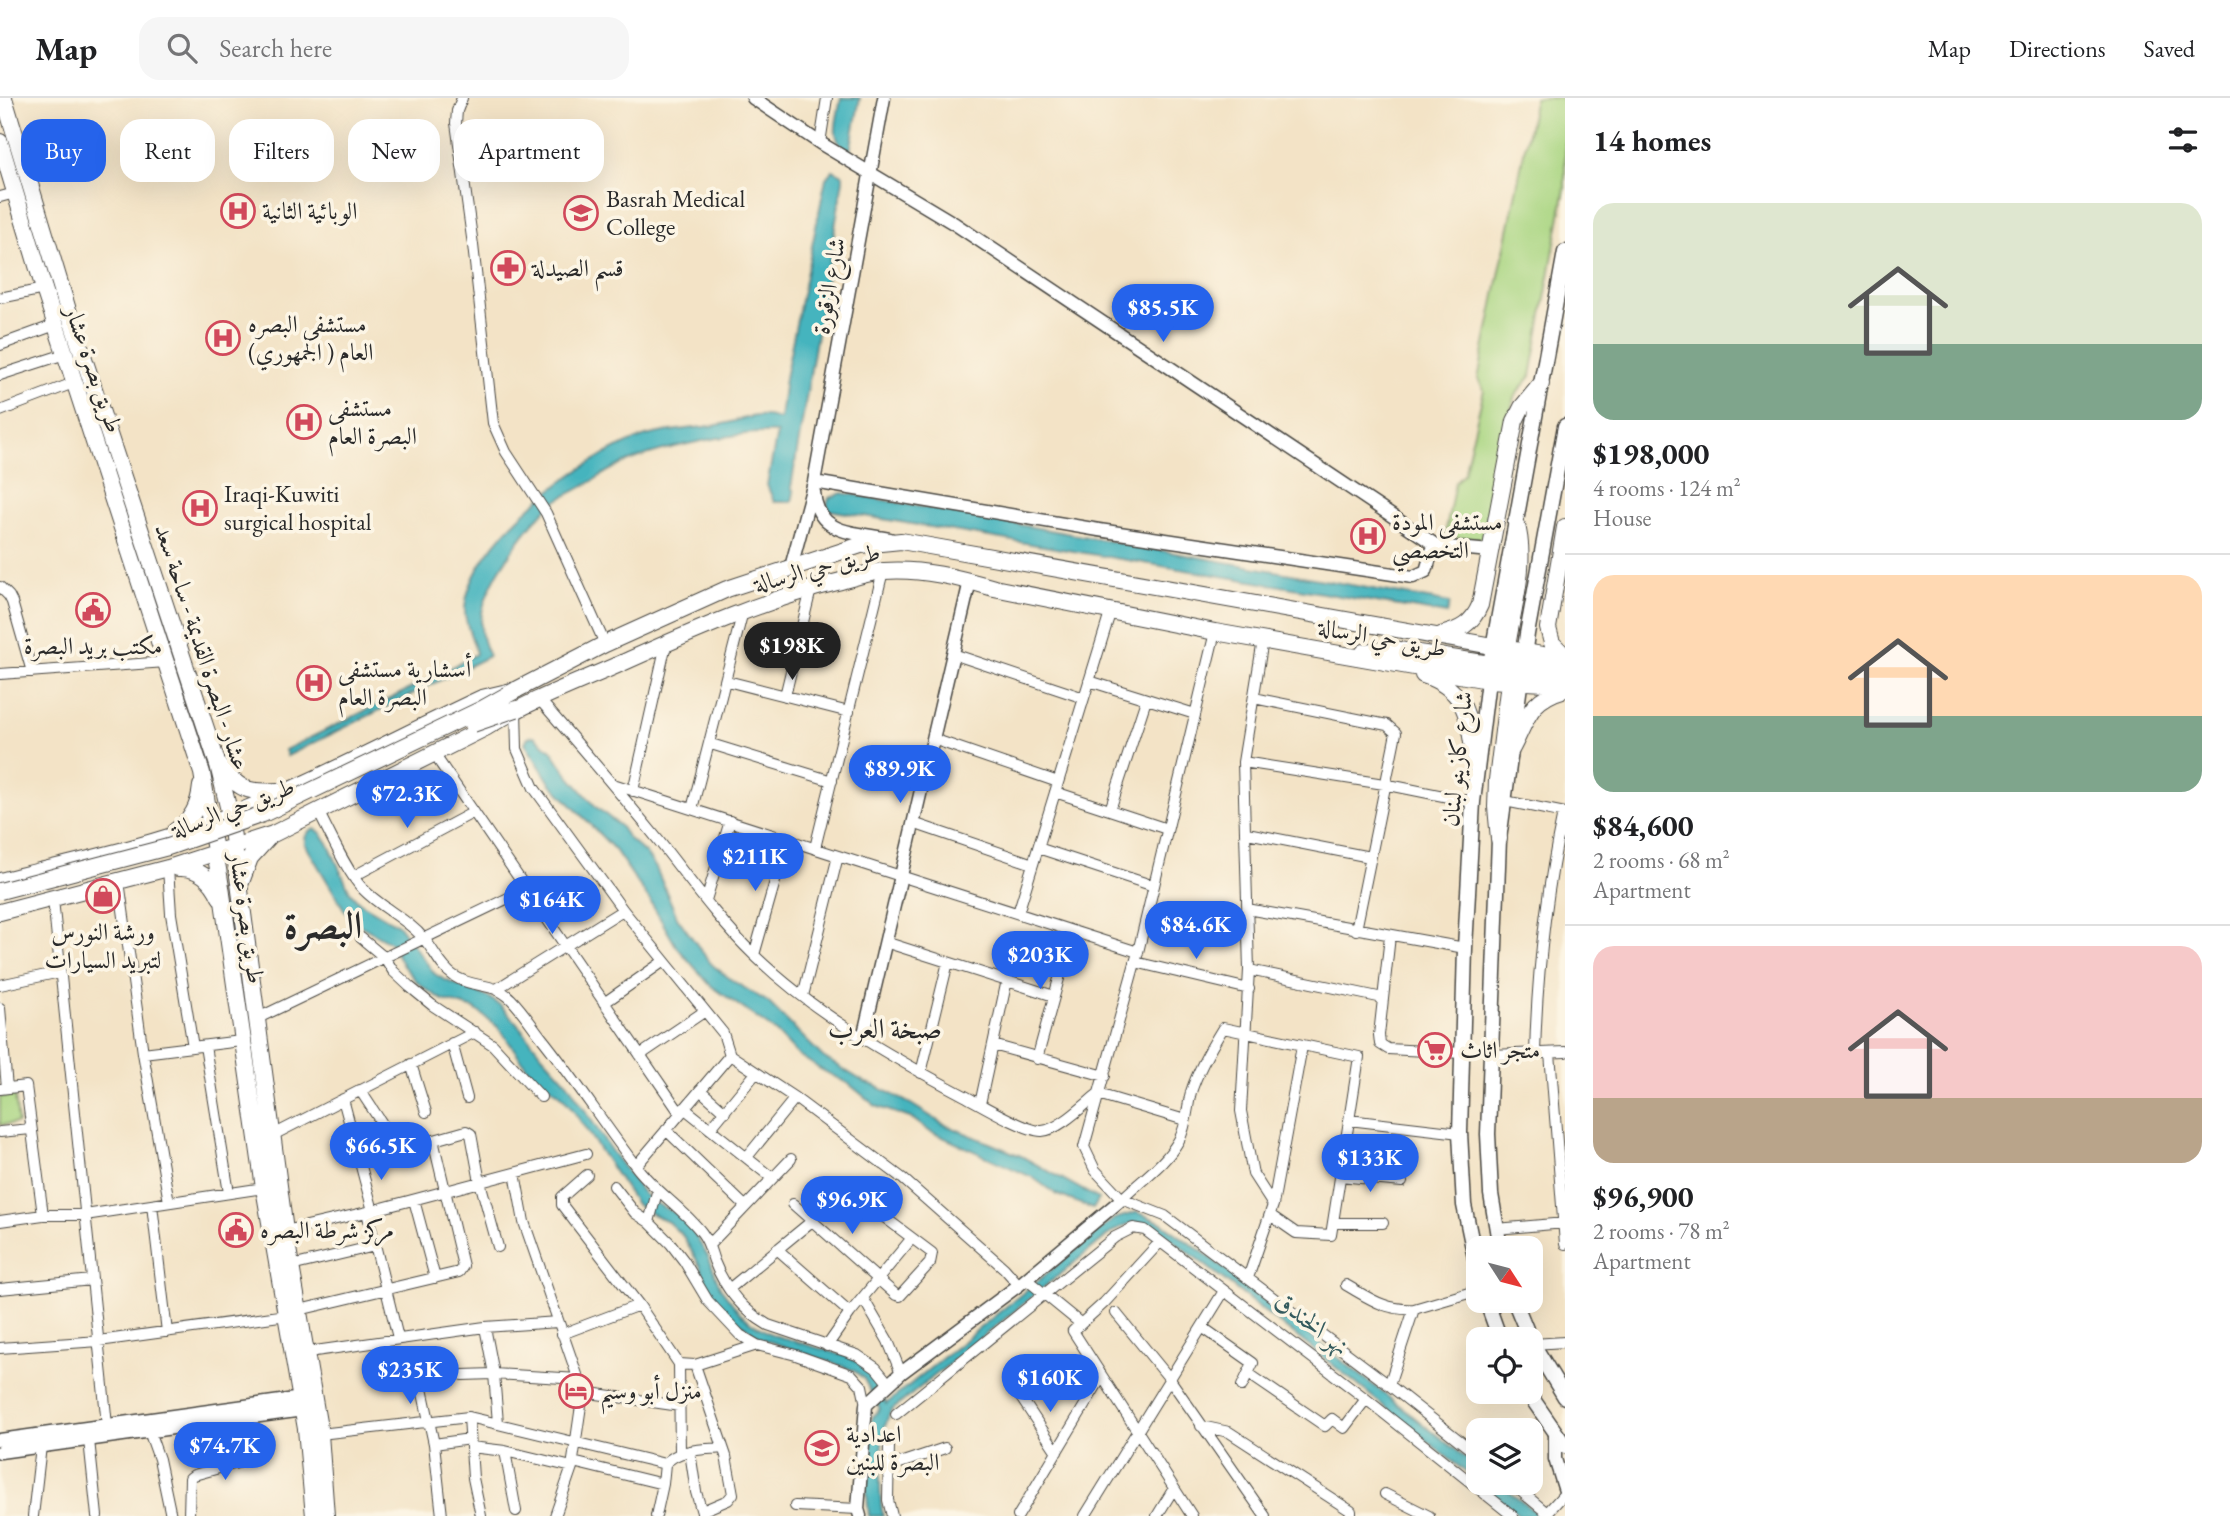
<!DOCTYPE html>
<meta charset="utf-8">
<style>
:root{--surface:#fff;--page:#f6f6f6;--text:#202124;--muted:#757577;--line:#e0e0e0;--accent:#2563eb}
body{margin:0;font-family:"EB Garamond",Amiri,serif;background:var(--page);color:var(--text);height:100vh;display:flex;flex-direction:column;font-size:26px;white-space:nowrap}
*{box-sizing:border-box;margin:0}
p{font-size:23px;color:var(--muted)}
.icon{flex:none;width:38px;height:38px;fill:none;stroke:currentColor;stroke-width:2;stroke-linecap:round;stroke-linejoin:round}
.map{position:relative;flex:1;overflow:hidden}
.details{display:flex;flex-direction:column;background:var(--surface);width:665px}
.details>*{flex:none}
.banner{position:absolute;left:21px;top:21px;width:665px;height:63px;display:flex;gap:14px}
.needle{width:46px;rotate:126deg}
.tools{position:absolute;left:1466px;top:1138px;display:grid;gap:14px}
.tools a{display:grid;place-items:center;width:77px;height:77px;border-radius:14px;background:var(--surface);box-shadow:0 7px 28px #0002;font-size:35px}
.price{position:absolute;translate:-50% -60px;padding:0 16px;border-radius:24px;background:var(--accent);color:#fff;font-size:23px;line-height:46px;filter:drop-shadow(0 2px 4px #0008)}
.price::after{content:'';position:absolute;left:50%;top:42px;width:21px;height:16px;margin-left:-10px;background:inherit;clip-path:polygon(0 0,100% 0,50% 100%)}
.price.active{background:#222;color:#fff}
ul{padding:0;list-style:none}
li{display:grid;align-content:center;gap:14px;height:371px;padding:0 28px}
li+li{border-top:2px solid var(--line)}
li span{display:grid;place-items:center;height:217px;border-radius:21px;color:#555}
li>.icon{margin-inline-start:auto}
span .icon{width:126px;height:126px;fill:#fffc;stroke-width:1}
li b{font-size:30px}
h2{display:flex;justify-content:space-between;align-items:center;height:84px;padding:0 28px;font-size:30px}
.tag{padding:0 24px;border-radius:21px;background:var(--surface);box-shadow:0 7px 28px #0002;font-size:24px;line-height:63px}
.tag.active{background:var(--accent);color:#fff}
header{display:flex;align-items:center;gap:42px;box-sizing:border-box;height:98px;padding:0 35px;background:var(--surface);border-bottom:2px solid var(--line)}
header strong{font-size:33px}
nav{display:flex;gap:38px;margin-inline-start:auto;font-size:24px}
.search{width:490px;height:63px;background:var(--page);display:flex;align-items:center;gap:18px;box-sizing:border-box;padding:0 24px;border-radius:21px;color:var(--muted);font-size:26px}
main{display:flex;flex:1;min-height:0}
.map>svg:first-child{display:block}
</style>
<header>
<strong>Map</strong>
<div class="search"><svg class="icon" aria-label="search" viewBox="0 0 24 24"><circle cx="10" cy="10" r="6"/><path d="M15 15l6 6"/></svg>Search here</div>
<nav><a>Map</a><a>Directions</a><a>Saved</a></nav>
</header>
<main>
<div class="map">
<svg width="1565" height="1418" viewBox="0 0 1565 1418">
<rect width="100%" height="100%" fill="#fcf5e5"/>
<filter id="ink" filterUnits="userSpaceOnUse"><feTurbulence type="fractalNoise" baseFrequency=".0143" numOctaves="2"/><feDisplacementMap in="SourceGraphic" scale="14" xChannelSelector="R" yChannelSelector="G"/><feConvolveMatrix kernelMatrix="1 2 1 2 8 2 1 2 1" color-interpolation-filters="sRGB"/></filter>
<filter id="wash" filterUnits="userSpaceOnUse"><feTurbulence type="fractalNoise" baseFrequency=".00686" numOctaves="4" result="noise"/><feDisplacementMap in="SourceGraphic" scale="28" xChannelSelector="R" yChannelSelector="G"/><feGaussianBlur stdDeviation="1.57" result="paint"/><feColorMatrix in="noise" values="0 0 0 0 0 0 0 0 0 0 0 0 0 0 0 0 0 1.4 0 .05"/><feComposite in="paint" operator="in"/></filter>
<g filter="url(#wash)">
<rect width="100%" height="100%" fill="#f3e3c6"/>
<path fill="#a9d581" stroke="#6a8056" stroke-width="2" d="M1535,0H1565V90L1531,278L1514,299L1483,441L1451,439L1445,437L1455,384L1464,375L1484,292L1478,281Z
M15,997L18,1025L0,1027V999Z"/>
<path fill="#44b4be" stroke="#387074" stroke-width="2" d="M841,0H860L850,53C827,43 838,20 841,0Z
M833,72L843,77V82L791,389L794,394L792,404H774L767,387L777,335C738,333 651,351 616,369C605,374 595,382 584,388C574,394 561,399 552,406C530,425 514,449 499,473C483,501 473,528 489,558L287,658L285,652L420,586L476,556C474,541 464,527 465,510C471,441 582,360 643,339C668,331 697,331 723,326C735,324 752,316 765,318C769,318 774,320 780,321L785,280L826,80Z
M842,395L856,397L1450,505L1447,516L829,412L827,406L829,400Z
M534,638L551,652L568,677L596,709L620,728L628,740L646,756L656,770L677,819L711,866L733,883L768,904L823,959L866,985L876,988L911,1006L943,1026L1021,1058L1099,1101L1093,1111L1056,1096L1032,1079L929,1033L913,1021L876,1008L849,986L820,971L797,956L775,933L710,887L676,848L650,803L615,752L550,685L525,645L528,639Z
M315,731L321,735L328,745L350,794L359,804L398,827L435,876L445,882L488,899L500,907L516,924L543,958L567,984L610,1051L643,1095L651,1103L677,1116L688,1126L709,1160L720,1189L739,1214L750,1224L773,1237L846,1258L865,1267L876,1280L886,1306L1114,1121L1137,1114L1160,1124L1208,1158L1479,1370V1384H1497L1540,1418H1520L1328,1263L1173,1142C1146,1125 1135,1116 1107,1138L891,1313C879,1334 878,1394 883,1418H869L866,1387L871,1339L870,1328L873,1318L880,1311L864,1281L853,1272L760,1240L725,1213L709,1194L700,1168L683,1138L668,1124L646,1113L636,1106L571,1009L560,996L531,975L499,930L475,911L443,902L430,894L419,886L403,868L391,845L356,825L345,813L305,746C304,739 307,733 315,731Z"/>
</g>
<g filter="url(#ink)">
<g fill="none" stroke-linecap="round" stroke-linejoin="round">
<g stroke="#494742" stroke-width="12">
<path id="minor" d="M462,0L457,13L456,25L473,147L493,325L506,354L546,415L605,546
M820,45L827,0
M0,99L15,95
M0,200L44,191
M0,247L55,227
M0,277L65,256
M0,313L76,284
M0,489L9,498L12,504L32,574
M1215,534L1138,854L1084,1049L1095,1072L1122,1101L1165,1118L1389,1287L1479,1358
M1263,542L1243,664L1249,872L1241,1013L1253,1076L1273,1107
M953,556L1084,600
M0,576L166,564
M727,583L849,614
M1089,583L1195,616
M785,598L811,491
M1254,600L1387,627L1396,635L1356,832
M539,601C580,648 620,695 659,743C689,781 719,823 754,857C815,916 891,959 965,998C980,1006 1027,1034 1042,1033C1059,1032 1084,1007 1098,996L1185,1022
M516,611L517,651L534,690L623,812L723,935L730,957L795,1000L902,1080L1004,1170L1019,1187
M933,641L1058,684
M711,646L832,683
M434,656L680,1015
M1243,664L1384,686L1473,704
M613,686L1138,854
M633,693L666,546
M1055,694L1167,731
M1505,703L1565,715
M692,711L743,513
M1110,712L1146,602
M318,713C329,734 348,776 363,791C381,810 408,821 424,841C435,853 440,869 454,878C473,891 493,883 511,901C522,912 531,926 541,939C574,980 603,1025 635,1067C654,1093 682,1109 702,1135C709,1144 710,1152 714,1163C725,1191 742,1212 768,1227L857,1257L876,1270L889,1286
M913,725L1033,766
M1247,735L1370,759
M815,750L883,473
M1038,750L1154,788
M168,770L171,816L193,949
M354,778L474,714
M119,783L143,955L169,1104
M53,801L107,1327
M706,802L730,723
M1247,811L1465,850
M1018,815L1111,512
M1390,838L1379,937L1380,946L1388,951L1462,955
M361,840L385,860L393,873L410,889L432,907L493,947L541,999
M885,844L1054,898
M754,857L787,741
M1135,864L1249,891
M1249,872L1383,900
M0,887L60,874
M498,890L623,812
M803,898L838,758
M604,905L664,863
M0,910L7,990
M256,921L527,791
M452,945L467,1000
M993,947L1105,978
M205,948L229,1095
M143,955L241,943
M1550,955L1565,1146
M1535,956C1537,875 1546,795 1563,715
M640,957L705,913
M1491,957L1565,954
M1037,961L1072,833
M411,966L426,1014
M921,975L948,864
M0,991L26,988L43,1117
M360,992L385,1030
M700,992L725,1014
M343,1001L373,1113
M980,1006L1007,882
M684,1010L772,1080
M1349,1022L1460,1035
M710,1031L756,975
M666,1032L745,1108
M0,1034L31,1031
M273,1037L475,934
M747,1059L795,1000
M360,1063L466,1033L471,1036L480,1084L498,1149
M636,1068L730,957
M515,1075L524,1124L583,1294L572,1369L555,1418
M587,1077L562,1099V1107L639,1207L679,1266L680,1355
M1340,1078L1402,1084
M614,1088L635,1115L649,1124L671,1146L684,1163L708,1203L740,1237L757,1247L796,1257L852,1277L862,1288L866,1307
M1122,1101C1142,1081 1165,1067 1179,1042C1187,1028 1187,1009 1191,994C1198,972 1210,951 1223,930L1359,959L1331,1137L1296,1135L1270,1117
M414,1102L435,1180
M793,1106L896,1197L900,1198L930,1165L932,1155L884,1119
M152,1107L167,1234
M367,1114L398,1240
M0,1123L43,1117H85L264,1090
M649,1124L657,1094
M1333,1125H1383
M1496,1131L1565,1125
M285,1133L367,1114L586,1056
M1160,1144L1104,1205L1073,1233L1192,1418
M710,1146L791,1061
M777,1151L850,1215
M291,1168L375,1148
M1248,1180L1273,1107L1302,948
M1026,1181L1080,1225
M1346,1187C1369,1200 1386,1213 1414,1211L1479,1192
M0,1191L92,1182
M729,1191L812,1123
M863,1200L888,1243L901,1275
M299,1212L459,1174L463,1168L433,1042
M1116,1215L1169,1280L1265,1418
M485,1229L494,1276L498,1325
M1202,1229L1253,1265L1242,1288
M562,1236L639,1207
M1533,1246L1565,1244
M827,1248L850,1215L912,1140
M0,1250L99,1243L287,1217
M308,1254L485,1229L558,1224
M679,1266L695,1267L757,1247
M695,1267L726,1358L733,1396L728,1402L702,1413
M1249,1276L1325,1328L1332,1321L1344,1330L1366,1301
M462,1277L494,1276L579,1281
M421,1286L434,1346L442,1418
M1389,1287L1414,1211
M583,1294L680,1308
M1018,1295L1057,1354
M896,1316L1115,1139L1133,1130L1145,1132L1366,1301L1513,1418
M469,1319L473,1380L481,1418
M1201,1328L1229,1334L1351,1413V1418
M149,1333L159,1361L171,1418
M320,1336L469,1319L665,1366C679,1350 703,1352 723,1350
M89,1342L97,1418
M434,1346L470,1341
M889,1347L888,1402L892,1418
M471,1349L505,1353L572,1369
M505,1353L516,1413
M690,1354L696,1394L703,1418
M573,1364L663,1386
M888,1369L945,1350
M1510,1384L1547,1415L1565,1395
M1385,1396L1429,1418
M795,1408L858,1411
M33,1418L41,1348
M189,1418L190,1380L194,1377L248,1362L245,1320
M656,1418L663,1386L665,1366
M1018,1418L1101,1280
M1085,1418L1224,1193
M1157,1418L1174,1390"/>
</g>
<g stroke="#494742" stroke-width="15">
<path id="tertiary" d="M753,0L820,45L955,126L1437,448
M814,384L1099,432L1413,479L1426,473L1432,453L1437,448L1490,453
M814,394C817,438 856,434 890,441
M791,469L814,384L884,0
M863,940L970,483
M1555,1334V1361L1565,1393
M0,1342L302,1300
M0,1354L303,1312
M860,1418L858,1411L866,1307L901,1275L1019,1187L1122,1101"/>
</g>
<g stroke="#494742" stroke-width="17">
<path id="secondary" d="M1500,1150L1491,1096L1488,1036L1499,741L1527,536L1565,328
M1479,1179L1464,1107L1460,1035L1465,850L1473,704L1490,566L1565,154
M1486,1202L1500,1241
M1514,1202L1530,1241
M1531,1243L1565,1299
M1527,1293L1565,1348"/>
</g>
<g stroke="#494742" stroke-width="18">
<path id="primary" d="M4,0L68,212L218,667L230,717L285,1133L320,1336L326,1418
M0,44L44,191L202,675L221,789L264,1090L306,1331L314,1418
M1565,429L1548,530L1552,545L1565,558
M1441,537C1460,532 1472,526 1480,507L1515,323L1522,309L1541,286
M1493,547L1504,566L1509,584L1497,682L1496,709L1499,741
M1364,554L1392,551L1490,566L1511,563
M1509,560L1507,549C1513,509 1528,464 1516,424
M1502,573L1519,569L1565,574
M1423,577C1472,593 1467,624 1476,667
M1511,652C1528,621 1527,602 1565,591
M219,668C240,692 247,695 278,693
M175,733C192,722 199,708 201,688
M178,770C198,769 212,781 220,799
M0,783C71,765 142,750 211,725C304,690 392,642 482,600L516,592L605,546L727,491L861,447L901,443L1565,561
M241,784L250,760L269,739
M0,814L168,770L273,736L487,629C530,602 577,585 622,565C692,534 763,502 837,484C852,480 869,474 884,473C921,470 960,480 994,490L1215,534L1488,582L1565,586"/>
</g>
<use href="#minor" stroke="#fff" stroke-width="10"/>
<use href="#tertiary" stroke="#fff" stroke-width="12"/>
<use href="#secondary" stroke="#fff" stroke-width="14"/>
<use href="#primary" stroke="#fff" stroke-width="16"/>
<g stroke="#494742" stroke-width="18" stroke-linecap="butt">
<path id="primary-bridge" d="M473,626L516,611
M0,793L168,749L263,716L482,611L516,592"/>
</g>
<use href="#primary-bridge" stroke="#fff" stroke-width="16"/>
</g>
</g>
<defs>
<g id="hospital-ring" transform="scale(1.75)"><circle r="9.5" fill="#fcf5e5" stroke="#d1495b" stroke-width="1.5"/><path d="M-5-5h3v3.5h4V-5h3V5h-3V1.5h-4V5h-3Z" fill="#d1495b"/></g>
<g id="university-ring" transform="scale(1.75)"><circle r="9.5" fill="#fcf5e5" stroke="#d1495b" stroke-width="1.5"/><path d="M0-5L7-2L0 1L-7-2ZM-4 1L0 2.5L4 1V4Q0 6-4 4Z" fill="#d1495b"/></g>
<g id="pharmacy-ring" transform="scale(1.75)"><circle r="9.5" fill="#fcf5e5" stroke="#d1495b" stroke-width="1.5"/><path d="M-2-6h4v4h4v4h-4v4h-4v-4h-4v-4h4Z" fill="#d1495b"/></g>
<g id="civic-ring" transform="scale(1.75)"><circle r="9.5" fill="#fcf5e5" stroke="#d1495b" stroke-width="1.5"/><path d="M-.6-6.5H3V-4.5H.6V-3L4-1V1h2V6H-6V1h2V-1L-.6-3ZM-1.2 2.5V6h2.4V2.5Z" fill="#d1495b"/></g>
<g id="shop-ring" transform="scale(1.75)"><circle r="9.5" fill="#fcf5e5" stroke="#d1495b" stroke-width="1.5"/><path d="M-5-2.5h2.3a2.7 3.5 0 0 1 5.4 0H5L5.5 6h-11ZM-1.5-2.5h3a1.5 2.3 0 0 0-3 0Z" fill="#d1495b"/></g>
<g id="supermarket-ring" transform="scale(1.75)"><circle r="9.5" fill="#fcf5e5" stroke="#d1495b" stroke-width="1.5"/><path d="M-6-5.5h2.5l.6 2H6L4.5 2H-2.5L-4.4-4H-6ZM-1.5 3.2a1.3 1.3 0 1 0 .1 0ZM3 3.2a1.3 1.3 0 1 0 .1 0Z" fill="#d1495b"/></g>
<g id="hotel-ring" transform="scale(1.75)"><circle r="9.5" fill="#fcf5e5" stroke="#d1495b" stroke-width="1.5"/><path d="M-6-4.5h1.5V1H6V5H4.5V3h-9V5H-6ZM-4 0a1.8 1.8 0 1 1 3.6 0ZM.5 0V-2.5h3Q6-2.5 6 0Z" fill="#d1495b"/></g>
<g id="school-ring" transform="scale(1.75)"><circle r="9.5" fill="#fcf5e5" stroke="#d1495b" stroke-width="1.5"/><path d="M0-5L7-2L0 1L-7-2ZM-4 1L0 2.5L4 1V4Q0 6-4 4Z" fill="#d1495b"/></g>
</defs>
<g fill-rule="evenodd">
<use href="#hospital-ring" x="238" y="113"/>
<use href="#university-ring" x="581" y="115"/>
<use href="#pharmacy-ring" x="508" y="170"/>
<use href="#hospital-ring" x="223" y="240"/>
<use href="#hospital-ring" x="304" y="324"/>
<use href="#hospital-ring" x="200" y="410"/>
<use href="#hospital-ring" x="1368" y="438"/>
<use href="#civic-ring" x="93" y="512"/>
<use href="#hospital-ring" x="314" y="585"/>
<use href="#shop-ring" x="103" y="798"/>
<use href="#supermarket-ring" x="1435" y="952"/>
<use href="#civic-ring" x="236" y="1132"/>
<use href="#hotel-ring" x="576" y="1293"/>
<use href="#school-ring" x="822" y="1350"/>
</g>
<g text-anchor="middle" stroke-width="7" stroke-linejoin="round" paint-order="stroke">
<g font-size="24" fill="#2b2b2b" stroke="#fcf5e5" text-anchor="start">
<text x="606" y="109">Basrah Medical<tspan x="606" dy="28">College</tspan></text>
<text x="262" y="121">الوبائية الثانية</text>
<text x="532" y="178">قسم الصيدلة</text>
<text x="248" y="234">مستشفى البصره<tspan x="248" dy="28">العام ( الجمهوري)</tspan></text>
<text x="328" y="318">مستشفى<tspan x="328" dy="28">البصرة العام</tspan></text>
<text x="224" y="404">Iraqi-Kuwiti<tspan x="224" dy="28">surgical hospital</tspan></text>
<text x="1392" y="432">مستشفى المودة<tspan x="1392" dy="28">التخصصي</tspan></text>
<text x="93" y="556" text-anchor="middle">مكتب بريد البصرة</text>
<text x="338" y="579">أسشارية مستشفى<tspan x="338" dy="28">البصرة العام</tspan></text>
<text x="103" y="842" text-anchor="middle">ورشة النورس<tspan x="103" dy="28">لتبريد السيارات</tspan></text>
<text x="1460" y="960">متجر اثاث</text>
<text x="260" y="1140">مركز شرطة البصره</text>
<text x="600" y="1301">منزل أبو وسيم</text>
<text x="846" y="1344">اعدادية<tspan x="846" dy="28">البصرة للبنين</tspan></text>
</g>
<g font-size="24" fill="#2b2b2b" stroke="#fcf5e5">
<text transform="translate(829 188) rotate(-80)" y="8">شارع الزقورة</text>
<text transform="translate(94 271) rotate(71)" y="8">طريق بصرة عشار</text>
<text transform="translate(817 470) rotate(-15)" y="8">طريق حي الرسالة</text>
<text transform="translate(1382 540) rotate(10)" y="8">طريق حي الرسالة</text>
<text transform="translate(202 549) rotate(72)" y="8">عشار - البصرة القديمة - ساحة سعد</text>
<text transform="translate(1457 661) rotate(-84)" y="8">شارع كازينو لبنان</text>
<text transform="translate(233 710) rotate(-21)" y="8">طريق حي الرسالة</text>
<text transform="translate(247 820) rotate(82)" y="8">طريق بصرة عشار</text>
</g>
<g font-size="26" font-style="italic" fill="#345b5e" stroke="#fcf5e5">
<text transform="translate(1313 1225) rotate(38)" y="9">نهر الخندق</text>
</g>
<g font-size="28" fill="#2b2b2b" stroke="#fcf5e5">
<text x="885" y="940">صبخة العرب</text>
</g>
<g font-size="38" font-weight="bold" fill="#2b2b2b" stroke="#fcf5e5">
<text x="323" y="840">البصرة</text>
</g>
</g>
</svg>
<div class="tools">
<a><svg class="needle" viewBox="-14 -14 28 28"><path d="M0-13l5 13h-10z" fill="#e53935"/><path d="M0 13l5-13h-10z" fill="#757577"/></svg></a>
<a><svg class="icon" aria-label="locate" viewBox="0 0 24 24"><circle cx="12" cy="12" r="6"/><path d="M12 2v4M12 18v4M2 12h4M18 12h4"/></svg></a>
<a><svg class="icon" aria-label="layers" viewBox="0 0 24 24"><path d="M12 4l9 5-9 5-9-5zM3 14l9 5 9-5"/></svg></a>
</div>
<b class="price" style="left:1163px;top:246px">$85.5K</b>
<b class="price active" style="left:792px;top:584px">$198K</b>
<b class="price" style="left:900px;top:707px">$89.9K</b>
<b class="price" style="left:407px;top:732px">$72.3K</b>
<b class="price" style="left:755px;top:795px">$211K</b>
<b class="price" style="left:552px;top:838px">$164K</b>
<b class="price" style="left:1196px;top:863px">$84.6K</b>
<b class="price" style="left:1040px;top:893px">$203K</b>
<b class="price" style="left:381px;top:1084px">$66.5K</b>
<b class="price" style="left:1370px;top:1096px">$133K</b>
<b class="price" style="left:852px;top:1138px">$96.9K</b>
<b class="price" style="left:410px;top:1308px">$235K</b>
<b class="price" style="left:1050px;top:1316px">$160K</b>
<b class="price" style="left:225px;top:1384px">$74.7K</b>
<div class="banner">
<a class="tag active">Buy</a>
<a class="tag">Rent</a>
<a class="tag">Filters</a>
<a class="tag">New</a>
<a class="tag">Apartment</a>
</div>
</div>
<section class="details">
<h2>14 homes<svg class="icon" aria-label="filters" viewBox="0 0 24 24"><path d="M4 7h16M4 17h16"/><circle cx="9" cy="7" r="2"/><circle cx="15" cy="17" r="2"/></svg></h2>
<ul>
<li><span style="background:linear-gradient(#dfe7d0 65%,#7fa58c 0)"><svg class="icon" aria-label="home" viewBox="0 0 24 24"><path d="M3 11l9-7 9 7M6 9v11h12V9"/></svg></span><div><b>$198,000</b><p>4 rooms · 124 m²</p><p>House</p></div></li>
<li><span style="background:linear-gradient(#ffd9b3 65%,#7fa58c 0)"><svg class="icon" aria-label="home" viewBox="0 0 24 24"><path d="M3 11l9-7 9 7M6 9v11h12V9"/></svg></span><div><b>$84,600</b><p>2 rooms · 68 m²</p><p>Apartment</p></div></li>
<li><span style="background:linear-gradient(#f6c9c9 70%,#b9a48a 0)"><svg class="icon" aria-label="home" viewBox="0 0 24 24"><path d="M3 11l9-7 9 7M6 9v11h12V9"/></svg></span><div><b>$96,900</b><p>2 rooms · 78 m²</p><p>Apartment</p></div></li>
</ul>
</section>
</main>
